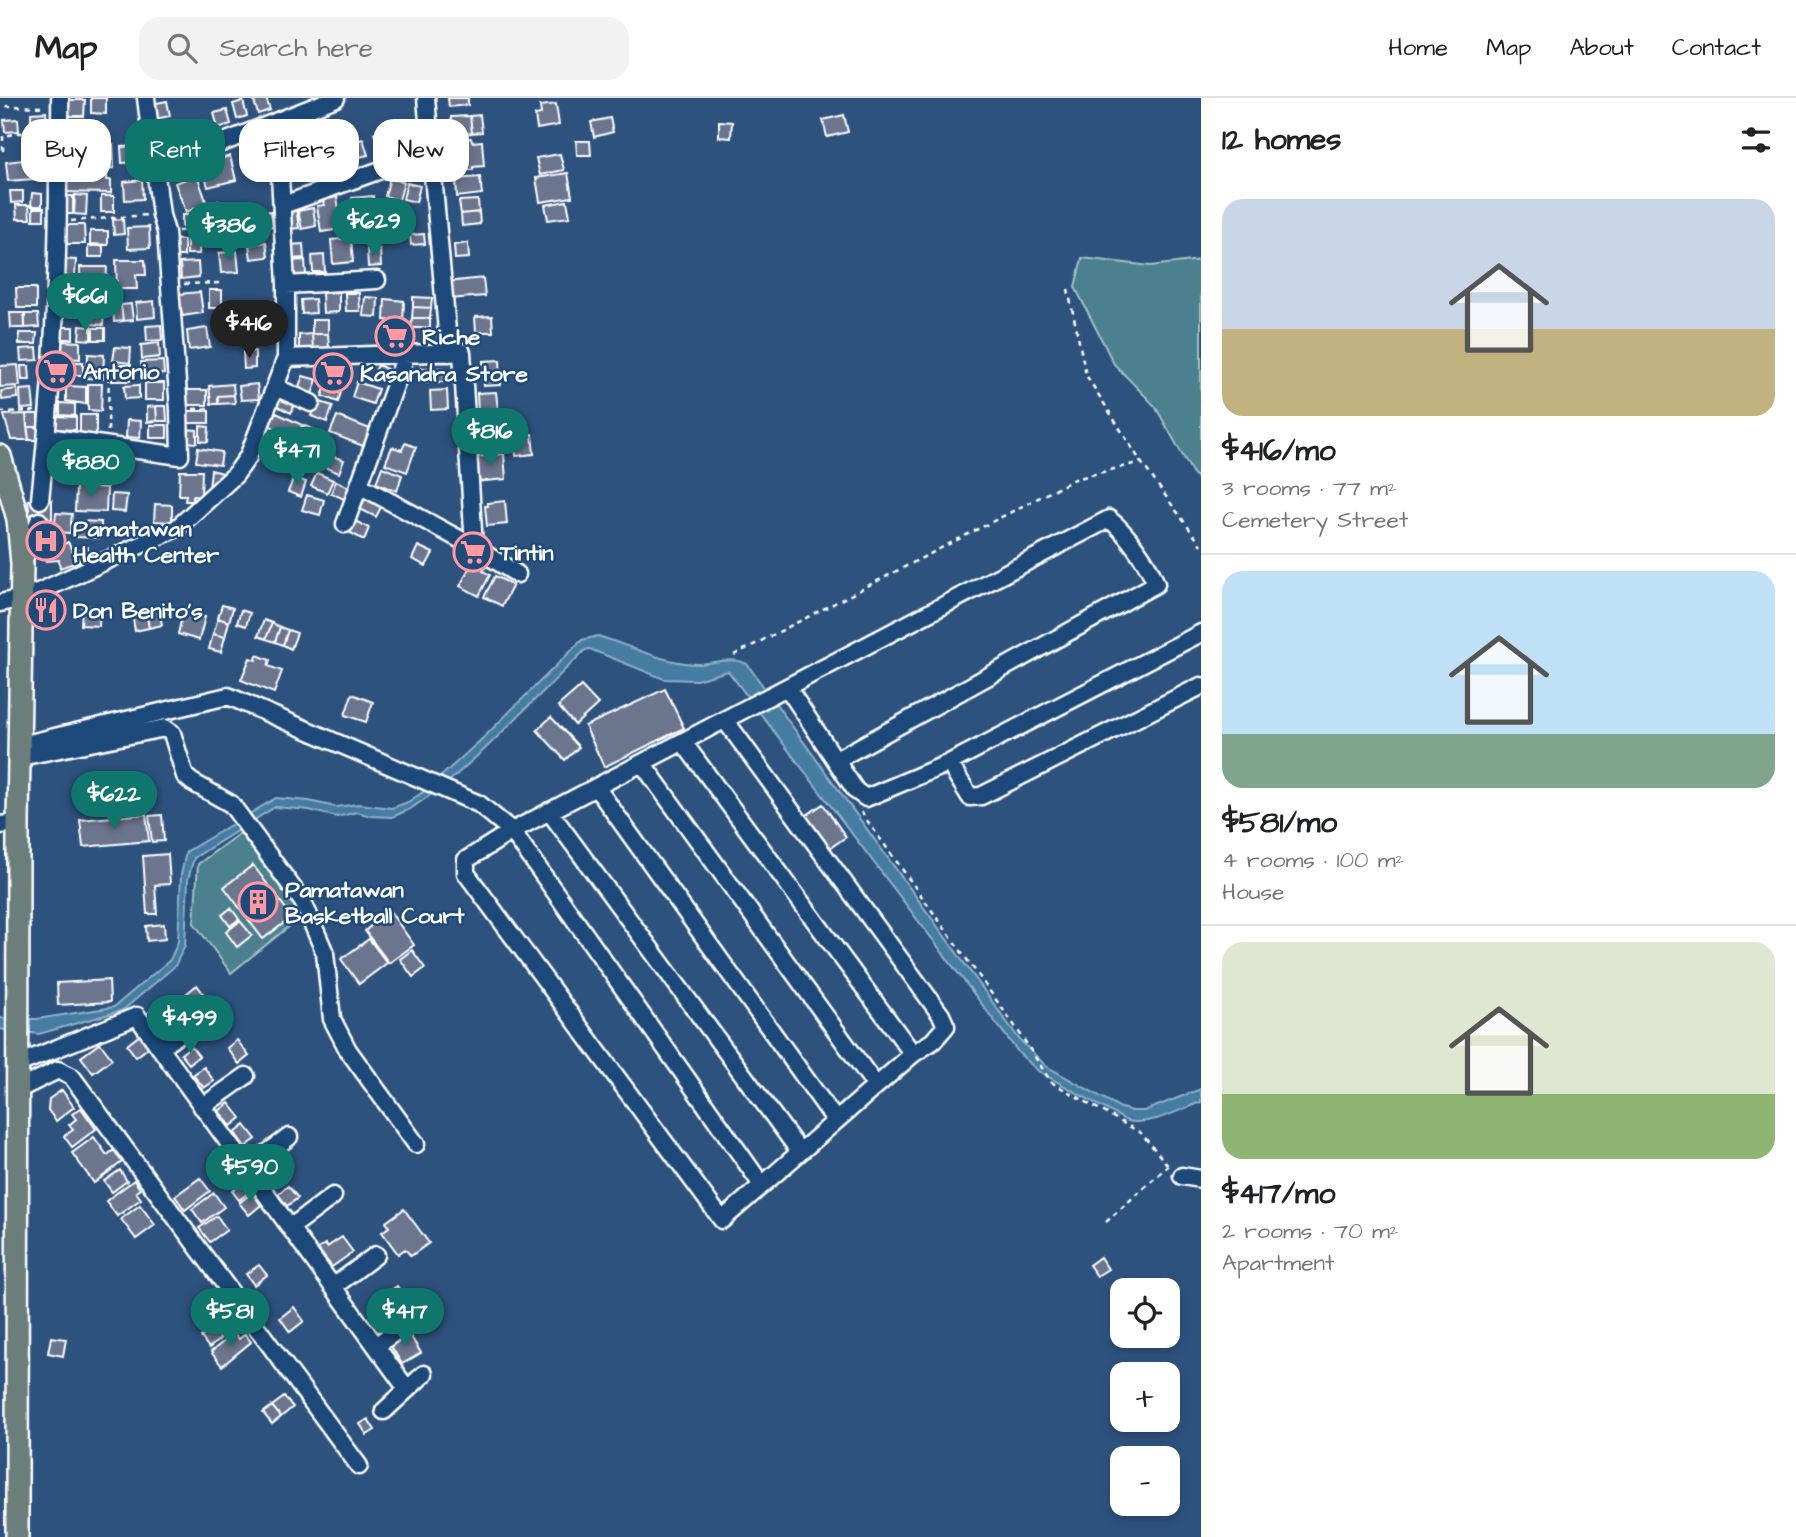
<!DOCTYPE html>
<meta charset="utf-8">
<style>
:root{--surface:#fff;--page:#f2f2f2;--text:#202124;--muted:#757577;--line:#e0e0e0;--accent:#0f766e}
body{margin:0;font-family:"Architects Daughter",sans-serif;background:var(--page);color:var(--text);height:100vh;display:flex;flex-direction:column;font-size:26px;white-space:nowrap}
*{box-sizing:border-box;margin:0}
p{font-size:23px;color:var(--muted)}
.icon{flex:none;width:38px;height:38px;fill:none;stroke:currentColor;stroke-width:2;stroke-linecap:round;stroke-linejoin:round}
.map{position:relative;flex:1;overflow:hidden}
.side{display:flex;flex-direction:column;background:var(--surface);width:595px}
.side>*{flex:none}
.guide{position:absolute;left:21px;top:21px;width:665px;height:63px;display:flex;gap:14px}
.buttons{position:absolute;left:1110px;top:1180px;display:grid;gap:14px}
.buttons a{display:grid;place-items:center;width:70px;height:70px;border-radius:14px;background:var(--surface);box-shadow:0 4px 10px #0003;font-size:35px}
.price{position:absolute;translate:-50% -60px;padding:0 16px;border-radius:24px;background:var(--accent);color:#fff;font-size:23px;line-height:46px;filter:drop-shadow(0 2px 4px #0008)}
.price::after{content:'';position:absolute;left:50%;top:42px;width:21px;height:16px;margin-left:-10px;background:inherit;clip-path:polygon(0 0,100% 0,50% 100%)}
.price.active{background:#222;color:#fff}
ul{padding:0;list-style:none}
li{display:grid;align-content:center;gap:14px;height:371px;padding:0 21px}
li+li{border-top:2px solid var(--line)}
li span{display:grid;place-items:center;height:217px;border-radius:21px;color:#555}
li>.icon{margin-inline-start:auto}
span .icon{width:126px;height:126px;fill:#fffc;stroke-width:1}
li b{font-size:30px}
h2{display:flex;justify-content:space-between;align-items:center;height:84px;padding:0 21px;font-size:30px}
.pill{padding:0 24px;border-radius:21px;background:var(--surface);box-shadow:0 4px 10px #0003;font-size:24px;line-height:63px}
.pill.active{background:var(--accent);color:#fff}
header{display:flex;align-items:center;gap:42px;box-sizing:border-box;height:98px;padding:0 35px;background:var(--surface);border-bottom:2px solid var(--line)}
header strong{font-size:33px}
nav{display:flex;gap:38px;margin-inline-start:auto;font-size:24px}
.search{width:490px;height:63px;background:var(--page);display:flex;align-items:center;gap:18px;box-sizing:border-box;padding:0 24px;border-radius:21px;color:var(--muted);font-size:26px}
main{display:flex;flex:1;min-height:0}
.map>svg:first-child{display:block}
</style>
<header>
<strong>Map</strong>
<div class="search"><svg class="icon" aria-label="search" viewBox="0 0 24 24"><circle cx="10" cy="10" r="6"/><path d="M15 15l6 6"/></svg>Search here</div>
<nav><a>Home</a><a>Map</a><a>About</a><a>Contact</a></nav>
</header>
<main>
<div class="map">
<svg width="1201" height="1439" viewBox="0 0 1201 1439">
<rect width="100%" height="100%" fill="#2e527e"/>
<filter id="ink" filterUnits="userSpaceOnUse"><feTurbulence type="fractalNoise" baseFrequency=".0143" numOctaves="2"/><feDisplacementMap in="SourceGraphic" scale="14" xChannelSelector="R" yChannelSelector="G"/><feConvolveMatrix kernelMatrix="1 2 1 2 8 2 1 2 1" color-interpolation-filters="sRGB"/></filter>
<g filter="url(#ink)">
<path fill="#4b808e" stroke="#a5c0c6" stroke-width="2" d="M1082,160L1151,168L1201,162V385L1192,374L1155,308L1114,266L1075,189Z
M240,735L302,818L231,875L194,825L198,766Z"/>
<path fill="#457ba2" stroke="#8fb0c7" stroke-width="2" d="M598,538C630,548 666,566 699,566C716,565 732,558 747,566L1020,942L1046,968L1121,1010L1132,1013H1144L1201,991V1004C1178,1012 1152,1028 1127,1023L1038,973L1019,955L728,573L696,582L664,581L590,551L585,552L486,650L445,687L410,711L392,719L371,718L357,714L337,719L309,712L275,709L194,760L188,781L185,847L175,868L123,912L39,936L0,931V920L37,921L114,909L170,862L178,844L181,777L186,754L276,700L309,703L336,709L358,706L392,710L408,704L426,692L483,640L582,542Z"/>
<path fill="#6c748e" stroke="#fff" stroke-width="2" d="M91,0H106V16L91,15Z
M253,0H266L270,12L258,16Z
M448,0H468V7L449,9Z
M66,2H85L84,18H66Z
M167,3L170,18L154,21L151,6Z
M243,3L247,18L237,21L233,6Z
M556,6L559,27L537,31L535,17L541,16L540,8Z
M227,12L231,26L218,30L214,15Z
M46,14L47,27L31,28V15Z
M319,14L327,26L318,33L309,21Z
M480,17L482,34L472,35L470,18Z
M844,17L848,34L827,39L823,22Z
M470,18L472,35L452,37L451,19Z
M610,20L613,34L594,39L591,24Z
M18,21L19,33L5,34L4,22Z
M188,23L193,37L180,41L176,26Z
M719,23L732,24L731,40L719,39Z
M70,24H84L83,42L69,41Z
M451,26L452,37L431,39L430,28Z
M311,27L316,44L304,48L299,30Z
M330,29L337,41L325,49L317,37Z
M388,31L394,48L380,53L374,35Z
M457,40H471L472,44L482,43L484,68L473,69V72L449,71L448,57H454L453,48H458Z
M363,41L368,57L359,59L354,44Z
M576,43H590L591,57H577Z
M96,46H113L114,70L97,71Z
M348,47L354,66L341,71L334,51Z
M139,48L140,64L122,65L121,49Z
M261,51L267,68L253,72L247,55Z
M75,52H88V71H75Z
M560,56L564,72L540,77L536,60Z
M230,58L236,82L208,89L202,66Z
M323,58L329,78L312,84L305,64Z
M30,61L33,81L8,83L6,64Z
M60,74L107,75V82H111V95L59,94Z
M568,75L572,99L540,104L536,80Z
M197,77L207,106L186,114L175,85Z
M480,79L482,96L457,99L456,81Z
M390,80L404,84L399,102L385,98Z
M142,82L143,101L125,102L124,84Z
M407,85L420,88L416,104L403,101Z
M10,93H23V104L11,105Z
M32,95L42,96V108H31Z
M75,97L87,98L86,117L74,116Z
M59,98H73V116H58Z
M101,98H114V114H101Z
M373,98L376,118L355,121L352,100Z
M337,99L342,131L321,134L317,108L324,107L323,102Z
M478,102L479,114L461,116L459,103Z
M218,103L225,114L215,121L207,111Z
M567,103L570,119L548,122L545,107Z
M16,107H29L30,121H17Z
M33,110H44V122H33Z
M296,110L299,130L288,131L285,112Z
M313,110L316,128L302,131L298,113Z
M271,113L273,128L252,131L250,116Z
M479,114L480,126L462,128L461,116Z
M182,117H195V129H182Z
M234,117L235,132L221,133L220,119Z
M123,121L124,136L114,137L113,122Z
M407,121L408,136L391,138L389,123Z
M59,127H84L85,146H59Z
M149,129L150,150L128,151L127,130Z
M90,133H108V147L90,146Z
M424,136L425,146L411,147L410,137Z
M351,140L353,164L333,166L331,142Z
M168,141L184,142V158H167Z
M187,142H200L199,156H187Z
M266,144L268,159L251,161L249,147Z
M468,145L469,160L455,161L454,147Z
M303,146L304,160L291,161L290,147Z
M88,148H103V159H88Z
M380,151L381,168L368,169L367,152Z
M237,153L239,174L221,175L219,155Z
M324,157L325,174H313L312,158Z
M59,161L76,162L75,178H59Z
M116,162H145L146,177H136L137,191H117Z
M305,162L306,177L292,179L290,163Z
M198,164L199,179L181,181L180,165Z
M80,169H107L106,187H80Z
M60,180L76,181V196H60Z
M483,180L485,198L449,201L447,184Z
M16,190H36V210H17Z
M82,192L101,193V210H82Z
M209,192H222V210H209Z
M200,194L203,215L182,218L179,196Z
M339,194V214L323,215L322,195Z
M345,195H359L360,213H346Z
M60,198H78V212H60Z
M365,199L378,200L377,219L363,218Z
M413,199L432,200L431,210L413,209Z
M315,201L316,215L302,216L301,202Z
M385,201L404,203L403,224L384,222Z
M154,203L155,219L137,221L136,205Z
M131,206L133,222L123,223L121,207Z
M121,207L123,223L114,224L113,208Z
M413,209L431,210L430,220H412Z
M10,215H24L25,230H11Z
M91,215H104L103,227L91,226Z
M25,216H38L39,229L25,230Z
M492,218L493,234H476L475,219Z
M412,220H430V230H411Z
M267,221L268,232L254,233L253,222Z
M312,222H328V236H312Z
M161,227L162,242L147,243L146,228Z
M80,228L91,229V242L79,241Z
M57,229H73V241H57Z
M93,230H105V242H93Z
M207,230L210,249L189,252L187,233Z
M385,230L401,231L400,248H385Z
M268,232V243H254V233Z
M19,235H37L36,246H19Z
M312,236L313,252H299V237Z
M312,236H328L329,251L313,252Z
M61,243L80,244V261L65,260L66,256H61Z
M159,245L160,259L142,261L141,247Z
M115,249L131,250L130,265L113,263Z
M37,250L38,262L21,263L20,251Z
M255,253V270L244,271L243,254Z
M88,256L104,257L103,281L87,280Z
M500,262L501,287L484,288L483,263Z
M163,263L164,276L143,277L141,264Z
M68,264H83V277H68Z
M18,267L20,288L0,289V268Z
M113,267H131L130,283H112Z
M378,267L391,273L386,284L373,278Z
M21,268H29L30,282H22Z
M331,270L342,273L337,288L326,285Z
M420,270H445L444,284H419Z
M303,278L317,282L312,296L298,291Z
M357,284L378,291L373,306L352,299Z
M145,285H164V302H145Z
M88,286H102L101,313L88,312Z
M233,286L234,297L218,298V306H211L209,288Z
M257,286L259,301L241,302L239,288Z
M139,287V300L125,301L124,288Z
M66,288L86,289V306L66,303Z
M326,288L341,294L338,304L322,298Z
M17,291L18,300L2,302L1,293Z
M32,291L34,310L21,311L20,292Z
M186,292H207V307H186Z
M447,292L448,311L431,312L430,293Z
M496,294L498,312L478,314L477,295Z
M278,295L296,304L291,315L273,306Z
M234,297L235,305L218,306V298Z
M317,303L333,308L327,324L311,318Z
M60,305L75,306V318L60,317Z
M156,308H166L167,323H157Z
M156,308L157,323L147,324V309Z
M270,312L302,327L296,340L264,325Z
M188,313H209V325H188Z
M26,316L29,342H11L4,317Z
M26,316H38V329H27Z
M498,316L500,335L479,337L477,318Z
M80,317H96V336H80Z
M55,318L76,319V332L54,331Z
M337,318L370,331L363,348L330,335Z
M127,322L141,323L140,340L126,339Z
M150,327H167V340H150Z
M304,327L315,332L310,346L298,342Z
M200,328L209,329L208,344L200,343Z
M27,329H38V342H29Z
M185,331L197,332V345L185,344Z
M532,336L534,356L516,358L514,337Z
M279,339L302,351L291,375L267,364Z
M405,345L416,349L407,374L385,366L392,349L402,352Z
M61,349L82,351L80,365L60,363Z
M198,350L222,354L220,367L196,364Z
M92,354L116,356V363H120V375L91,373Z
M323,355L344,362L339,375L319,367Z
M504,356L506,381L475,384L473,359Z
M382,369L402,377L397,393L376,385Z
M211,372L227,376L209,390Z
M180,373H202L201,399L193,398V403H185L186,397H179Z
M317,375L333,382L327,395L311,388Z
M294,379L306,384L301,399L288,394Z
M336,383L351,390L346,402L331,395Z
M76,388L107,390L106,414L75,413Z
M112,396L127,397L125,414L111,413Z
M307,397L324,402L320,417L302,412Z
M366,399L382,407L376,419L360,411Z
M28,402H52V421L30,423Z
M505,403L507,426L487,428L485,408H488L487,405Z
M155,406L172,407V424L154,423Z
M56,415L72,416L70,435L54,434Z
M80,423L101,424V440L76,439V429H80Z
M355,423L369,430L364,442L349,434Z
M68,444L77,464L60,470L59,462L46,463L45,450H56Z
M418,448L433,455L426,468L412,461Z
M87,449L91,459L79,463L75,454Z
M474,461L486,468L483,473L490,477L479,498L460,488Z
M495,478L513,487L502,508L484,499Z
M42,506H56L55,520H41Z
M222,507L233,510L229,524L218,520Z
M82,508L100,509L99,528L81,527Z
M159,510L162,527L149,530L146,513Z
M241,512L250,515L246,528L237,525Z
M146,513L149,530L135,533L132,515Z
M183,514L205,519L199,542L178,536Z
M218,520L229,524L225,539L213,536Z
M264,522L272,525L266,541L258,538Z
M272,525L280,529L275,544L266,541Z
M280,529L288,532L283,547L275,544Z
M288,532L297,535L291,551L283,547Z
M213,536L225,539L221,554L209,551Z
M257,557L270,562L268,568L282,573L274,595L241,582L250,560L256,562Z
M581,588L598,606L575,627L558,608Z
M665,591L684,630L604,669L585,628Z
M352,596L373,604L366,624L345,617Z
M551,619L579,649L565,662L537,632Z
M823,706L846,739L827,752L804,719Z
M146,716L149,743L83,749L80,722Z
M162,717L164,743L152,744L149,718Z
M168,756L170,786L155,787L157,816H147L143,758Z
M253,767L292,819L263,841L224,789Z
M231,810L239,821L230,828L222,817Z
M389,812L414,847L389,865L365,833Z
M240,823L252,837L237,849L226,834Z
M164,826L165,841L147,843L146,828Z
M369,841L387,865L359,886L341,861Z
M412,852L425,870L413,879L400,861Z
M109,882L110,904L58,907L57,885Z
M197,887L206,899L195,908L186,896Z
M160,904L171,916L159,927L148,915Z
M140,937L149,949L136,959L127,947Z
M237,942L249,958L239,966L227,950Z
M100,945L112,961L93,975L81,959Z
M191,948L199,958L189,966L181,956Z
M204,969L214,983L204,990L193,977Z
M62,992L74,1009L56,1023L48,1012L49,1001Z
M229,1005L241,1020L231,1028L219,1013Z
M81,1010L96,1031L72,1049L64,1038L73,1032L69,1027L76,1021L72,1016Z
M245,1027L256,1041L245,1049L235,1035Z
M94,1039L107,1057L114,1052L122,1064L94,1085L72,1055Z
M120,1072L127,1083L112,1094L104,1083Z
M200,1080L210,1093L185,1112L175,1098Z
M134,1082L140,1091L136,1094L141,1101L117,1118L106,1103Z
M246,1083L252,1092L239,1102L232,1093Z
M288,1088L298,1100L287,1108L278,1096Z
M214,1095L224,1109L202,1125L192,1111Z
M252,1095L261,1107L249,1117L239,1105Z
M140,1107L155,1127L136,1141L121,1121Z
M404,1111L429,1145L411,1158L405,1151L398,1156L382,1134L389,1129L386,1124Z
M217,1118L227,1132L210,1144L199,1130Z
M342,1139L353,1154L332,1169L318,1151L325,1146L327,1149Z
M1100,1159L1108,1171L1097,1178L1089,1167Z
M259,1167L267,1177L254,1187L246,1176Z
M397,1188L404,1198L391,1206L385,1196Z
M225,1207L238,1223L220,1237L208,1221Z
M294,1209L304,1223L290,1234L280,1220Z
M213,1230L221,1240L209,1250L201,1239Z
M408,1234L421,1255L402,1266L389,1245Z
M234,1235L239,1241L245,1236L251,1244L222,1268L211,1254Z
M51,1239L66,1241L63,1258L48,1255Z
M284,1299L293,1309L281,1319L272,1308Z
M272,1308L281,1319L272,1326L263,1315Z
M368,1321L375,1332L367,1337L360,1326Z"/>
<g fill="none" stroke-linecap="round" stroke-linejoin="round">
<g stroke="#fff" stroke-width="21">
<path id="minor" d="M426,0L449,255
M156,71L336,0
M283,107L431,54
M286,187L377,182
M286,260L462,254L474,449
M275,289L311,305
M47,339L180,358L179,312L166,134L161,117L146,0
M361,388L474,449L517,476
M40,402C52,295 58,188 58,80C58,53 61,27 60,0
M345,426L406,257
M23,463L39,423
M0,505L22,500L43,492L177,430L235,377L248,359L286,260V187L277,23
M787,589L1109,421C1126,434 1149,466 1156,486L836,662
M725,622L941,917L946,928L933,943L913,956
M683,644L913,956L722,1122L466,775V762L512,733L762,1087
M21,647L228,598L479,706L512,733L787,589L856,693L866,700L949,665L1201,535
M20,659L165,630L172,635L185,678L192,684L231,706L303,804L325,855L332,921L348,952L416,1046
M642,665L876,988
M949,665L970,699L981,698L1201,588
M596,689L836,1023
M549,713L800,1054
M0,727L18,725
M160,950L203,919
M18,966L137,918L407,1291
M19,991L58,972L72,979L359,1368
M202,1009L246,978
M247,1070L289,1039
M1182,1078L1201,1081
M290,1130L333,1098
M333,1189L376,1157
M376,1248L419,1216
M384,1313L424,1276"/>
</g>
<g stroke="#fff" stroke-width="26">
<path id="major" d="M0,358L18,421L22,466L18,725L17,1439"/>
</g>
<path stroke="#fff" stroke-width="2.5" stroke-dasharray="5 5" stroke-linecap="butt" d="M6,8L46,9
M72,49L89,46
M3,53V38L44,31
M71,123L148,117
M178,133L210,131
M184,186L219,185
M1068,191L1086,277L1141,364L1201,447
M193,311L211,310
M0,314L36,313
M108,333L109,263
M734,557L1075,381L1141,364
M861,714L1017,931L1051,984L1141,1035L1170,1070
M1106,1124L1168,1068"/>
<use href="#minor" stroke="#1f4a7a" stroke-width="16"/>
<use href="#major" stroke="#6c7e7c" stroke-width="21"/>
</g>
</g>
<defs>
<g id="supermarket-ring" transform="scale(2.0125)"><circle r="9.5" fill="#1f4a7a" stroke="#ff9aa2" stroke-width="1.5"/><path d="M-6-5.5h2.5l.6 2H6L4.5 2H-2.5L-4.4-4H-6ZM-1.5 3.2a1.3 1.3 0 1 0 .1 0ZM3 3.2a1.3 1.3 0 1 0 .1 0Z" fill="#ff9aa2"/></g>
<g id="hospital-ring" transform="scale(2.0125)"><circle r="9.5" fill="#1f4a7a" stroke="#ff9aa2" stroke-width="1.5"/><path d="M-5-5h3v3.5h4V-5h3V5h-3V1.5h-4V5h-3Z" fill="#ff9aa2"/></g>
<g id="restaurant-ring" transform="scale(2.0125)"><circle r="9.5" fill="#1f4a7a" stroke="#ff9aa2" stroke-width="1.5"/><path d="M-5-6h1v4h1v-4h1v4h1v-4h1v5L-1.5 .5V6h-2V.5L-5-1ZM5-6V6H3V1.5H1.5Q1.5-4 5-6Z" fill="#ff9aa2"/></g>
<g id="building-ring" transform="scale(2.0125)"><circle r="9.5" fill="#1f4a7a" stroke="#ff9aa2" stroke-width="1.5"/><path d="M-4-6H4V6H1V3H-1V6H-4ZM-2.5-4.3h1.7v1.8h-1.7ZM.8-4.3h1.7v1.8H.8ZM-2.5-1h1.7V.8h-1.7ZM.8-1h1.7V.8H.8Z" fill="#ff9aa2"/></g>
</defs>
<g fill-rule="evenodd">
<use href="#supermarket-ring" x="395" y="238"/>
<use href="#supermarket-ring" x="56" y="273"/>
<use href="#supermarket-ring" x="333" y="275"/>
<use href="#hospital-ring" x="46" y="443"/>
<use href="#supermarket-ring" x="473" y="454"/>
<use href="#restaurant-ring" x="46" y="512"/>
<use href="#building-ring" x="258" y="804"/>
</g>
<g text-anchor="middle" stroke-width="5" stroke-linejoin="round" paint-order="stroke">
<g font-size="23" font-weight="bold" fill="#fff" stroke="#1f4a7a" text-anchor="start">
<text x="422" y="246">Riche</text>
<text x="83" y="281">Antonio</text>
<text x="360" y="283">Kasandra Store</text>
<text x="73" y="438">Pamatawan<tspan x="73" dy="26">Health Center</tspan></text>
<text x="500" y="462">Tintin</text>
<text x="73" y="520">Don Benito's</text>
<text x="285" y="799">Pamatawan<tspan x="285" dy="26">Basketball Court</tspan></text>
</g>
</g>
</svg>
<div class="buttons">
<a><svg class="icon" aria-label="locate" viewBox="0 0 24 24"><circle cx="12" cy="12" r="6"/><path d="M12 2v4M12 18v4M2 12h4M18 12h4"/></svg></a>
<a>+</a>
<a>−</a>
</div>
<b class="price" style="left:374px;top:160px">$629</b>
<b class="price" style="left:229px;top:164px">$386</b>
<b class="price" style="left:85px;top:235px">$661</b>
<b class="price active" style="left:249px;top:262px">$416</b>
<b class="price" style="left:490px;top:370px">$816</b>
<b class="price" style="left:297px;top:389px">$471</b>
<b class="price" style="left:91px;top:401px">$880</b>
<b class="price" style="left:114px;top:733px">$622</b>
<b class="price" style="left:190px;top:957px">$499</b>
<b class="price" style="left:250px;top:1106px">$590</b>
<b class="price" style="left:230px;top:1250px">$581</b>
<b class="price" style="left:405px;top:1250px">$417</b>
<div class="guide">
<a class="pill">Buy</a>
<a class="pill active">Rent</a>
<a class="pill">Filters</a>
<a class="pill">New</a>
</div>
</div>
<section class="side">
<h2>12 homes<svg class="icon" aria-label="filters" viewBox="0 0 24 24"><path d="M4 7h16M4 17h16"/><circle cx="9" cy="7" r="2"/><circle cx="15" cy="17" r="2"/></svg></h2>
<ul>
<li><span style="background:linear-gradient(#c9d6e8 60%,#c2b280 0)"><svg class="icon" aria-label="home" viewBox="0 0 24 24"><path d="M3 11l9-7 9 7M6 9v11h12V9"/></svg></span><div><b>$416/mo</b><p>3 rooms · 77 m²</p><p>Cemetery Street</p></div></li>
<li><span style="background:linear-gradient(#bfe0f5 75%,#7fa58c 0)"><svg class="icon" aria-label="home" viewBox="0 0 24 24"><path d="M3 11l9-7 9 7M6 9v11h12V9"/></svg></span><div><b>$581/mo</b><p>4 rooms · 100 m²</p><p>House</p></div></li>
<li><span style="background:linear-gradient(#dfe7d0 70%,#8fb573 0)"><svg class="icon" aria-label="home" viewBox="0 0 24 24"><path d="M3 11l9-7 9 7M6 9v11h12V9"/></svg></span><div><b>$417/mo</b><p>2 rooms · 70 m²</p><p>Apartment</p></div></li>
</ul>
</section>
</main>
